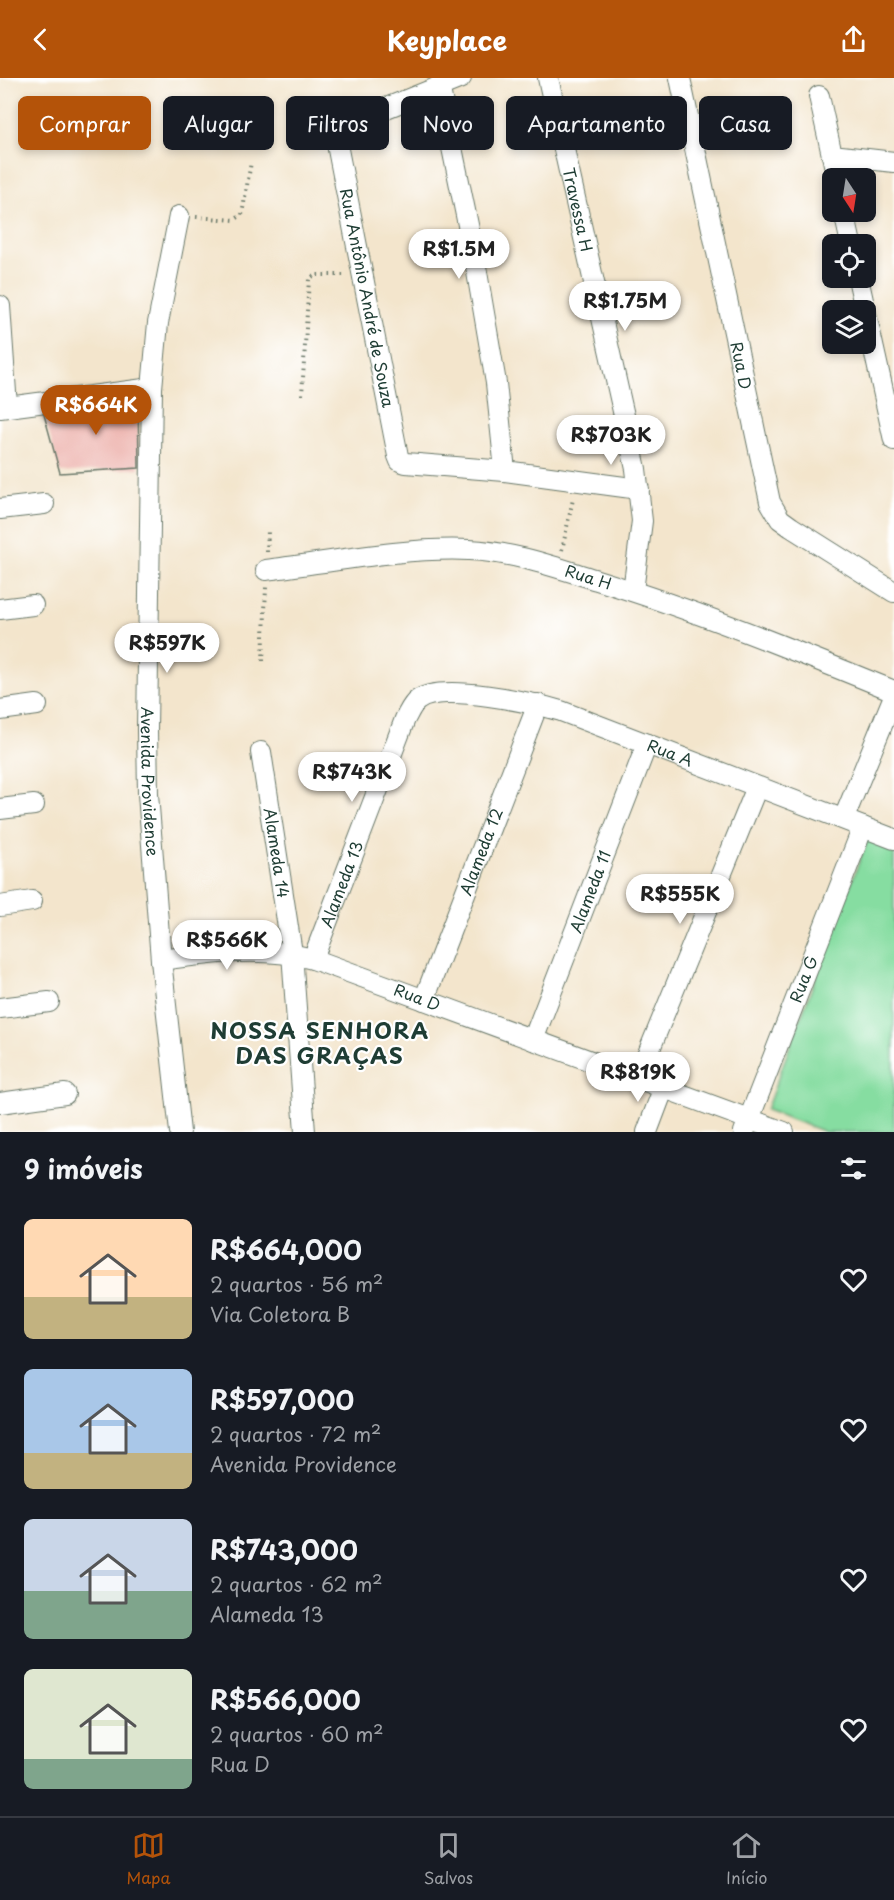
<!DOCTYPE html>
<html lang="pt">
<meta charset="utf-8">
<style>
:root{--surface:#171b24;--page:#242831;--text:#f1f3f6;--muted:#9ea1a6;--line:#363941;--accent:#b45309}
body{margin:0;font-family:"Playpen Sans",sans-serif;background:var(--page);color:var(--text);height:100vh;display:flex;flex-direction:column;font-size:22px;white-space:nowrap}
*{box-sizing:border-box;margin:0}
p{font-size:20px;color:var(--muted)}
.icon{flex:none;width:33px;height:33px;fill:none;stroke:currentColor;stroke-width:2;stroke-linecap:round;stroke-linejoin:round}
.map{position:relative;height:1054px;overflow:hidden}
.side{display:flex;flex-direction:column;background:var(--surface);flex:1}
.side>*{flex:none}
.top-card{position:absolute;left:18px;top:18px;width:858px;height:54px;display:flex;gap:12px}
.needle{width:39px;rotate:168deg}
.fabs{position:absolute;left:822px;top:90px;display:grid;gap:12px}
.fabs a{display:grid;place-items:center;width:54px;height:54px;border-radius:9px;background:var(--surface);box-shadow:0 3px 9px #0003;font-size:30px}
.price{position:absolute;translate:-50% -51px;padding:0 14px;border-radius:21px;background:#fff;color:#222;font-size:20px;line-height:39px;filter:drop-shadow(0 2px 3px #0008)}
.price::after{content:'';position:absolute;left:50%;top:36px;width:18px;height:14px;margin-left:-9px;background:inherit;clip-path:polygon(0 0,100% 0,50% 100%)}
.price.active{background:var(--accent);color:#fff}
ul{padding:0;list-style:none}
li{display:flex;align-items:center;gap:18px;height:150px;padding:0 24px}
li span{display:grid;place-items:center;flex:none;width:168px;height:120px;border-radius:9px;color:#555}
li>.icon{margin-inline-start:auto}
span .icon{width:72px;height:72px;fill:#fffc;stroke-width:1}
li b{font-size:26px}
h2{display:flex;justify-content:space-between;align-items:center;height:72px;padding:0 24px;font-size:26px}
.pill{padding:0 21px;border-radius:9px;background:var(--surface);box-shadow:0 3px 9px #0003;font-size:21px;line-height:54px}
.pill.active{background:var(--accent);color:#fff}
header{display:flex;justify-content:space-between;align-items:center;height:78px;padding:0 24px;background:var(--accent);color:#fff;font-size:27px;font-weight:700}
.menu{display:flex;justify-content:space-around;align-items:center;height:84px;border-top:2px solid var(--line);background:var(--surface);font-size:16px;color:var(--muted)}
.menu a{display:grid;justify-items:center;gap:3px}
.menu .active{color:var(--accent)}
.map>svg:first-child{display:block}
</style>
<header><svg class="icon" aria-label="back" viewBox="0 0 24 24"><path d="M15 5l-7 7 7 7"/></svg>Keyplace<svg class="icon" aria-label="share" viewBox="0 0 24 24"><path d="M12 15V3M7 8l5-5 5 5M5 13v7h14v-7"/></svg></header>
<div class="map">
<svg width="894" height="1054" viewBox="0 0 894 1054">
<rect width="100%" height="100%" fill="#fff"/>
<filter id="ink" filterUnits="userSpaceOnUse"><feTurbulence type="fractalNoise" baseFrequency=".0167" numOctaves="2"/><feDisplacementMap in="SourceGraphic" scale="12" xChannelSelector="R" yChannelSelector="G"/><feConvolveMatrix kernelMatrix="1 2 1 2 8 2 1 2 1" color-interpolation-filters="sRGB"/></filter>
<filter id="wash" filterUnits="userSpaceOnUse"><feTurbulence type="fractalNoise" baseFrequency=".008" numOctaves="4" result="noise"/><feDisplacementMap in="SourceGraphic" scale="24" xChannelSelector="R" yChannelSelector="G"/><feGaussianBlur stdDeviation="1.35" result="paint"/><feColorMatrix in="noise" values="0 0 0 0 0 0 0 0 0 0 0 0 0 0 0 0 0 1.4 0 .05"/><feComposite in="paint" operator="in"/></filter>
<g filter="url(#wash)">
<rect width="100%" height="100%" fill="#f3e5cc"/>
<path fill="#86dda1" stroke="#528d6a" stroke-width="1.5" d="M868,760L894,772V1054H825L766,1032Z"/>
<g id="blocks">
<path fill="#ecafa9" d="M138,320L139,390L60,395L43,333Z"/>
</g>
</g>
<g filter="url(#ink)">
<use href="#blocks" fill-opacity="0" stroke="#697869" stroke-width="1.5"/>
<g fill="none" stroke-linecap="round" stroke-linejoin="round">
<g stroke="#697869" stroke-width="22">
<g id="minor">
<path id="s1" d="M461,0L334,51L398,378L400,383L406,385L505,393L639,411"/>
<path id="s2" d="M548,0L636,391L642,443L633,513"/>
<path id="s3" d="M680,0L770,424L780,441L791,449L894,514"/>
<path d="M439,7L473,171L496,305L505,393"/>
<path d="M819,18L837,100"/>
<path d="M832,77L894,84"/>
<path d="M844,134L851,166"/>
<path id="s4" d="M179,138L158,245L152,310L147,652L148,716L161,882L180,1054"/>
<path d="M858,200L894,362"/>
<path d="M0,228L7,329"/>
<path d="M0,330L152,310"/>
<path d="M0,431L44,426"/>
<path id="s5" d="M266,492C330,484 406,469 469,472C513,474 555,489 597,502C698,533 796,573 894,613"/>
<path d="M0,531L33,527"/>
<path d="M0,632L37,627"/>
<path id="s6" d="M261,674L292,875L305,1054"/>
<path d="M0,731L34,727"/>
<path d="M844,740L894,618"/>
<path d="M0,828L32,823"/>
<path id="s7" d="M313,881L405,641C409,634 412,626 418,622C441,604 533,625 561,633L894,761"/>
<path id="s8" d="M161,882C212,875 263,868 313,881L784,1054"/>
<path id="s9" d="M424,922L538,626"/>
<path d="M0,930L49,924"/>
<path id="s10" d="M533,962L647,666"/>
<path d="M638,1000L757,709"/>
<path d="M0,1025L65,1016"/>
<path d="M647,1054L664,1009"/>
<path id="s11" d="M744,1054L863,749"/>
</g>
</g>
<path stroke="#697869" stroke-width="4" stroke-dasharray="1.5 4.5" stroke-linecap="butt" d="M196,139L234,142L242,137L251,84
M302,317L309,201L315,197H345
M562,472L573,421
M267,474L268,453
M263,583L266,509"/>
<use href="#minor" stroke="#fff" stroke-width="20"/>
</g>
</g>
<g text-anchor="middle" stroke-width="4.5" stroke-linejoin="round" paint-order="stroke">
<g font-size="16" fill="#1f3d34" stroke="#fff">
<text dy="6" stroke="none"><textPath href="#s2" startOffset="135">Travessa H</textPath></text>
<text dy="6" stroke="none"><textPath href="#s1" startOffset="309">Rua Antônio André de Souza</textPath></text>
<text dy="6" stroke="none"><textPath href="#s3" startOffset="294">Rua D</textPath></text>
<text dy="6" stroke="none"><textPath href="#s5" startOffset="327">Rua H</textPath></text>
<text dy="6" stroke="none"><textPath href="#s7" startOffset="543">Rua A</textPath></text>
<text dy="6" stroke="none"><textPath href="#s4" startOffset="568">Avenida Providence</textPath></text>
<text dy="6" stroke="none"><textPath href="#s9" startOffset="159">Alameda 12</textPath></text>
<text dy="6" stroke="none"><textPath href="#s6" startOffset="102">Alameda 14</textPath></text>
<text dy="6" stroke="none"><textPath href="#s7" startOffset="80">Alameda 13</textPath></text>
<text dy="6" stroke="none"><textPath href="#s10" startOffset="159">Alameda 11</textPath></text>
<text dy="6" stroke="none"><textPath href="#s11" startOffset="164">Rua G</textPath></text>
<text dy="6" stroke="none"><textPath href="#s8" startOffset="264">Rua D</textPath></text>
</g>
<g font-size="22" font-weight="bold" letter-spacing="1.5" fill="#1f3d34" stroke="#fff">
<text x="320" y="961">NOSSA SENHORA<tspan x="320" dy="25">DAS GRAÇAS</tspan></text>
</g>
</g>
</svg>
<div class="fabs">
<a><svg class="needle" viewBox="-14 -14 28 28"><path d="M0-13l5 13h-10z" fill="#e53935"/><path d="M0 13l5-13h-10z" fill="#9ea1a6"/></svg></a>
<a><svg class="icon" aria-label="locate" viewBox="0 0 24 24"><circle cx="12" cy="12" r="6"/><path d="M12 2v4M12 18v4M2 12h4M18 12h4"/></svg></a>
<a><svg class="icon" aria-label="layers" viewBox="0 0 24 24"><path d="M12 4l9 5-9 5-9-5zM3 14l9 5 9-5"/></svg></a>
</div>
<b class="price" style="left:459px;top:202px">R$1.5M</b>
<b class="price" style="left:625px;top:254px">R$1.75M</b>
<b class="price active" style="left:96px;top:358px">R$664K</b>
<b class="price" style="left:611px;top:388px">R$703K</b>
<b class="price" style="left:167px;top:596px">R$597K</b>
<b class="price" style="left:352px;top:725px">R$743K</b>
<b class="price" style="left:680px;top:847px">R$555K</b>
<b class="price" style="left:227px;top:893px">R$566K</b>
<b class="price" style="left:638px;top:1025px">R$819K</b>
<div class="top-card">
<a class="pill active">Comprar</a>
<a class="pill">Alugar</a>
<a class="pill">Filtros</a>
<a class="pill">Novo</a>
<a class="pill">Apartamento</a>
<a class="pill">Casa</a>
</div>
</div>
<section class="side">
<h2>9 imóveis<svg class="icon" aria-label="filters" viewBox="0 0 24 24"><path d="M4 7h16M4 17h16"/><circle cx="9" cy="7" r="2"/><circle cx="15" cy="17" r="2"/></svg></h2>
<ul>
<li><span style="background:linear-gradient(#ffd9b3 65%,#c2b280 0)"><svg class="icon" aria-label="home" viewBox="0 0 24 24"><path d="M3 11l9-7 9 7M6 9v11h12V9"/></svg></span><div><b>R$664,000</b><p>2 quartos · 56 m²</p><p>Via Coletora B</p></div><svg class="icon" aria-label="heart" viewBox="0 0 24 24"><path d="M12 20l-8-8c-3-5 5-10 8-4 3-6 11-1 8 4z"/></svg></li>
<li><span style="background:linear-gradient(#a9c7e8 70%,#c2b280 0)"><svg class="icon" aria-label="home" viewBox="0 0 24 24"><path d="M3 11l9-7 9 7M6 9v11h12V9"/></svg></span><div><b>R$597,000</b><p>2 quartos · 72 m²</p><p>Avenida Providence</p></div><svg class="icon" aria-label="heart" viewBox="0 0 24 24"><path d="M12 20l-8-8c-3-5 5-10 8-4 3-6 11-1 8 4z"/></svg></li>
<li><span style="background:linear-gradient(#c9d6e8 60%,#7fa58c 0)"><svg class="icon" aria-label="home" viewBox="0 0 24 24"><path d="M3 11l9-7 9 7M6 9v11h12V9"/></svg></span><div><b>R$743,000</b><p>2 quartos · 62 m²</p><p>Alameda 13</p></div><svg class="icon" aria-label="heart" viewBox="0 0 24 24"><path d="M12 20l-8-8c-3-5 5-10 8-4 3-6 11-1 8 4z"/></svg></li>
<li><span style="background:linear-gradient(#dfe7d0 75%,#7fa58c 0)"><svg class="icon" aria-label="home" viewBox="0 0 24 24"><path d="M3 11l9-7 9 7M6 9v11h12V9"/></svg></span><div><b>R$566,000</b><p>2 quartos · 60 m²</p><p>Rua D</p></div><svg class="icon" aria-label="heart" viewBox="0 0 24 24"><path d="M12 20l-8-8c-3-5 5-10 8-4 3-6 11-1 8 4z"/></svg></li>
</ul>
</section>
<nav class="menu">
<a class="active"><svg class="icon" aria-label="map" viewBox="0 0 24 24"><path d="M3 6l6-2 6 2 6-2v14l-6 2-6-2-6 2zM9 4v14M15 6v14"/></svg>Mapa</a>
<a><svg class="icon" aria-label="saved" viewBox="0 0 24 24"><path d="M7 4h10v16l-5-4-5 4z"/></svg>Salvos</a>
<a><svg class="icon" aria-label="home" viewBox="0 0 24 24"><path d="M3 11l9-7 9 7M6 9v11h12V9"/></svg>Início</a>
</nav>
